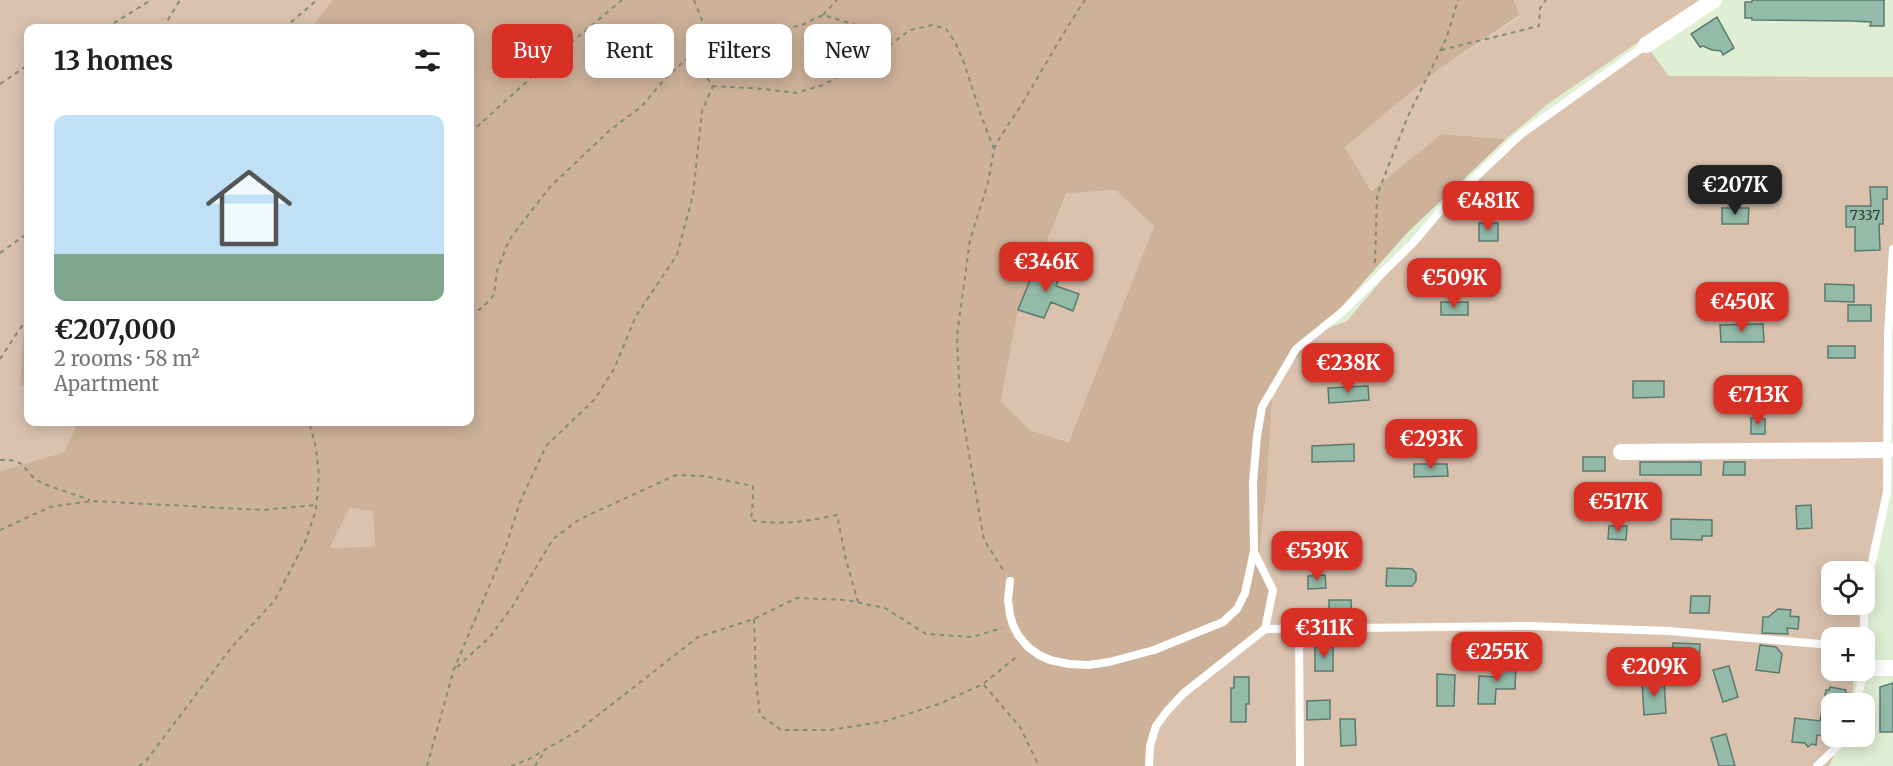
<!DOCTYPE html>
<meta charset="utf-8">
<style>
:root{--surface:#fff;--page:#f6f6f6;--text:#202124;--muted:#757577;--accent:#d93025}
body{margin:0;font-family:Merriweather,serif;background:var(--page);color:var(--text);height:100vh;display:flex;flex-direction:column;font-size:22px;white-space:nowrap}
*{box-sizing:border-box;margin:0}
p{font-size:20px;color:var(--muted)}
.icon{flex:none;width:33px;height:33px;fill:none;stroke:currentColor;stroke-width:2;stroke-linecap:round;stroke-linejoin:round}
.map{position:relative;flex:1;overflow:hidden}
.side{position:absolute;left:24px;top:24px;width:450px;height:402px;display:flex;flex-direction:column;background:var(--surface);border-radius:12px;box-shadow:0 3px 15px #0003}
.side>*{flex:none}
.banner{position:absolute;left:492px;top:24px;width:570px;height:54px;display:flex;gap:12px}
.buttons{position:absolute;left:1821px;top:561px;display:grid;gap:12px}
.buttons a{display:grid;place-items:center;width:54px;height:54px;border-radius:12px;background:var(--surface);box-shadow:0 3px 15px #0003;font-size:30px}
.price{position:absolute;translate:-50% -51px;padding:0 14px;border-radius:12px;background:var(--accent);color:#fff;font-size:20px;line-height:39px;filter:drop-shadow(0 2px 3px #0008)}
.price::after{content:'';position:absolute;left:50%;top:36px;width:18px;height:14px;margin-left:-9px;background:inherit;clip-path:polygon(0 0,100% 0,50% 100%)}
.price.active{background:#222;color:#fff}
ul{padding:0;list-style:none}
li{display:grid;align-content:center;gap:12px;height:318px;padding:0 30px}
li span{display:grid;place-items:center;height:186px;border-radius:12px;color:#555}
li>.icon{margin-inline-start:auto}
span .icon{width:108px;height:108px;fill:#fffc;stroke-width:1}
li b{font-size:26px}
h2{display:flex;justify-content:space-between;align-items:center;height:72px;padding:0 30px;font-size:26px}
.pill{padding:0 21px;border-radius:12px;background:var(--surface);box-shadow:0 3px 15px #0003;font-size:21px;line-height:54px}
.pill.active{background:var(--accent);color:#fff}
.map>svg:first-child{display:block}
</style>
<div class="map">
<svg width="1893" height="766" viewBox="0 0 1893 766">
<rect width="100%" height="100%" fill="#dfefd3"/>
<path fill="#dac2af" d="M0,0H332L311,28H28V331L23,337L20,386L28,387V422H78L64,452L0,471Z
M1514,0H1700L1549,103L1506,139L1441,134L1371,191L1345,147L1443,66L1519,17Z
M1646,45L1669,76L1893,77V249L1887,492L1865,600L1864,572H1832V604L1864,605L1859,637L1832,638V670L1855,671L1851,703L1832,704V736L1843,737L1829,766H1149L1156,726L1259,560L1267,483L1273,386L1320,331L1347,321L1441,210L1520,135Z
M1115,190L1154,226L1070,442L1030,430L1001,403L1018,310L1044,318L1051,302L1073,310L1079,294L1056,286L1061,272L1037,263L1068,192Z
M350,508L373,512L375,546L330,548Z"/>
<path fill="#cdb199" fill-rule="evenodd" d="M332,0H1514L1519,16L1443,66L1345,147L1371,191L1441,134L1506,139L1407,233L1320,331L1273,386L1267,483L1259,559L1273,590L1265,629L1184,693L1156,726L1149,766H0V471L64,452L78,422H470V28H311ZM1115,190L1154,226L1069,442L1030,430L1001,402L1018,310L1067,193ZM350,508L373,512L375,546L330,548Z
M28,331V387L20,386L23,337Z"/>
<path fill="#94baaa" stroke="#5b7a6d" stroke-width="1.5" d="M1752,0H1884V26H1870L1871,22L1851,21L1752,20V18H1745V2H1752Z
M1717,17L1734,48L1723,55L1721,51L1712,50L1703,46L1700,47L1691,34Z
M1870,187H1887V199H1883V224H1879L1880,250L1855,251V227H1846V206H1871Z
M1722,208H1749L1748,224H1722Z
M1479,223H1498V241H1479Z
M1037,263L1061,272L1056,286L1079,294L1073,311L1051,302L1044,318L1018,310Z
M1825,284L1854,285V302L1825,301Z
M1441,302H1468V315H1441Z
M1848,305H1871V321H1848Z
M1763,324L1764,342H1721L1720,325Z
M1828,346H1855V358H1828Z
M1721,379H1740V392H1721Z
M1766,379H1785V392H1767Z
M1633,381H1664V397L1633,398Z
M1368,386L1369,400L1329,403L1328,388Z
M1751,418L1765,419V434H1751Z
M1354,444V461L1312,462V446Z
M1583,457H1605V471H1583Z
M1640,462H1701V475H1640Z
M1724,462H1745V475H1723Z
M1414,464H1447L1448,476L1414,477Z
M1811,505L1812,528L1797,529L1796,506Z
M1671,519L1712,520V536H1702V540L1671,539Z
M1609,526H1627L1626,540L1608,539Z
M1387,568L1412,569L1416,573V581L1412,586H1386Z
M1325,575L1326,588L1308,589V576Z
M1691,596H1710L1709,613H1690Z
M1329,600H1351L1352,621L1329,622Z
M1778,609L1791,610L1790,616L1799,617L1798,629L1787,628L1788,634L1762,633L1763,617H1768Z
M1673,643L1700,644L1699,665H1683V674L1672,673Z
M1760,645L1776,647L1782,654L1779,673L1756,670Z
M1315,647H1333V671H1315Z
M1499,661H1516L1515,689H1496L1495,704H1478L1479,676L1498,677Z
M1729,666L1738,697L1723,702L1713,670Z
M1437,674L1455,675L1454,706H1437Z
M1234,677H1249V704H1246V722H1231V688H1234Z
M1651,681H1664L1666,713L1644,715L1642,682Z
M1893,683V732H1880V687Z
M1830,687L1846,690L1844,704H1832L1830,737L1817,735L1816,745L1812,744L1808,747L1805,743L1792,742L1795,718L1820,721L1826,690H1829Z
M1330,700V719L1307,720V701Z
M1340,719H1355L1356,745L1341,746Z
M1726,734L1735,766H1719L1711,738Z"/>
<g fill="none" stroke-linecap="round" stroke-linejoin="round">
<path stroke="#808b78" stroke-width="2" stroke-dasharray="4.5 4.5" stroke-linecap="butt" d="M694,0L702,20L703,72L713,86L764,89L796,93L823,85L871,59L910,30L932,25L946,29L955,42L964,63L982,118L994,149L988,183L970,240L957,335L960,402L984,540L1004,571
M823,15L837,0
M106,28L151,0
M163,28L180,0
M284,28L317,0
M1441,50L1539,26L1540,8L1546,0
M0,84L28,65
M470,133L555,56L622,0
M994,149C1003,130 1016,115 1026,97C1046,64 1064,31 1085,0
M24,188L28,184
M0,253L28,233
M1375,263L1377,195L1408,116L1446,39L1458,0
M470,315L483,307L494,295L497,271L509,240L549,188L610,130L641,107L665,79L701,45L758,39L778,35L788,28L802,25L823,15L863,27L892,43
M0,359L19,330L28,319
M0,460C28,458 22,472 40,482C56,489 74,494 90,500
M0,530L50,507L91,501L263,510L315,505
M754,619L756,682L760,715L781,730H830L886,721L939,704L983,684L1019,655
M457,667L490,637L514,604L553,539L580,519L676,475L704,476L753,486V500L751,520C780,526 808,521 837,515L846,560L858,602
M984,685L1020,727L1039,766
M139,766L146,761L231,648L275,600L305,542L316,510L319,475L316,448L309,422
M427,766L454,669L505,549L520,502L546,446L594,400L614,369L636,316L677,255L693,195L702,111L713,86
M511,766L529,759L579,730L698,637L754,619L797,598L846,600L885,608L926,634L972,637L1002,628
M535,766L545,751"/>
<path stroke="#fff" stroke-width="8" d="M1010,581L1008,600L1010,615L1013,625L1018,635L1028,647L1039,655L1050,660L1069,664L1088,665L1109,662L1154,650L1223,622L1237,609L1245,593L1254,551L1253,483L1257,436L1262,407L1296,349L1342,312L1413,243L1441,210L1520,135L1646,45
M1864,599L1887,492L1888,335L1893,249
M1299,628L1300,766
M1265,629L1529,626L1669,631L1832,645
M1864,638V604
M1856,704L1864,670
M1149,766L1150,746L1156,726L1167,711L1184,693L1265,629L1273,590L1254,552
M1817,766L1848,736"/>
<path stroke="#fff" stroke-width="16" d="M1646,45L1714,0
M1621,452L1888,450
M1864,660L1865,668H1893"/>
</g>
<g text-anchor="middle" stroke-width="6" stroke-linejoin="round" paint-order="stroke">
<g font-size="14" fill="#2c3a2f">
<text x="1865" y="220">7337</text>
</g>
</g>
</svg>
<div class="buttons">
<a><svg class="icon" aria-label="locate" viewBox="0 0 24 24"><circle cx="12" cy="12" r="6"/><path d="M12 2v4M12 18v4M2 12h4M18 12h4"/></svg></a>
<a>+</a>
<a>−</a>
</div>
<b class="price active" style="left:1735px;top:216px">€207K</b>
<b class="price" style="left:1488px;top:232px">€481K</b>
<b class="price" style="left:1046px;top:293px">€346K</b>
<b class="price" style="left:1454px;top:309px">€509K</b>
<b class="price" style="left:1742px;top:333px">€450K</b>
<b class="price" style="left:1348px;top:394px">€238K</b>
<b class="price" style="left:1758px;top:426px">€713K</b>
<b class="price" style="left:1431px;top:470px">€293K</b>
<b class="price" style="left:1618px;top:533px">€517K</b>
<b class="price" style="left:1317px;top:582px">€539K</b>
<b class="price" style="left:1324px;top:659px">€311K</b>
<b class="price" style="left:1497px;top:683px">€255K</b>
<b class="price" style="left:1654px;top:698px">€209K</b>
<div class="banner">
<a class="pill active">Buy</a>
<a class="pill">Rent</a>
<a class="pill">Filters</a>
<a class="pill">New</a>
</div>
<section class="side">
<h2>13 homes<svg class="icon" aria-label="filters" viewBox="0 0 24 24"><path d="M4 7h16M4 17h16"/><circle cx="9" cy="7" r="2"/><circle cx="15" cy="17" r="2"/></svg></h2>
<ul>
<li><span style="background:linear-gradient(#bfe0f5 75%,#7fa58c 0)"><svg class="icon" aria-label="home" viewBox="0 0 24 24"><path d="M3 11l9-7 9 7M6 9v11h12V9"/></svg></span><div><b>€207,000</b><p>2 rooms · 58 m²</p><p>Apartment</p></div></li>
</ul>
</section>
</div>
